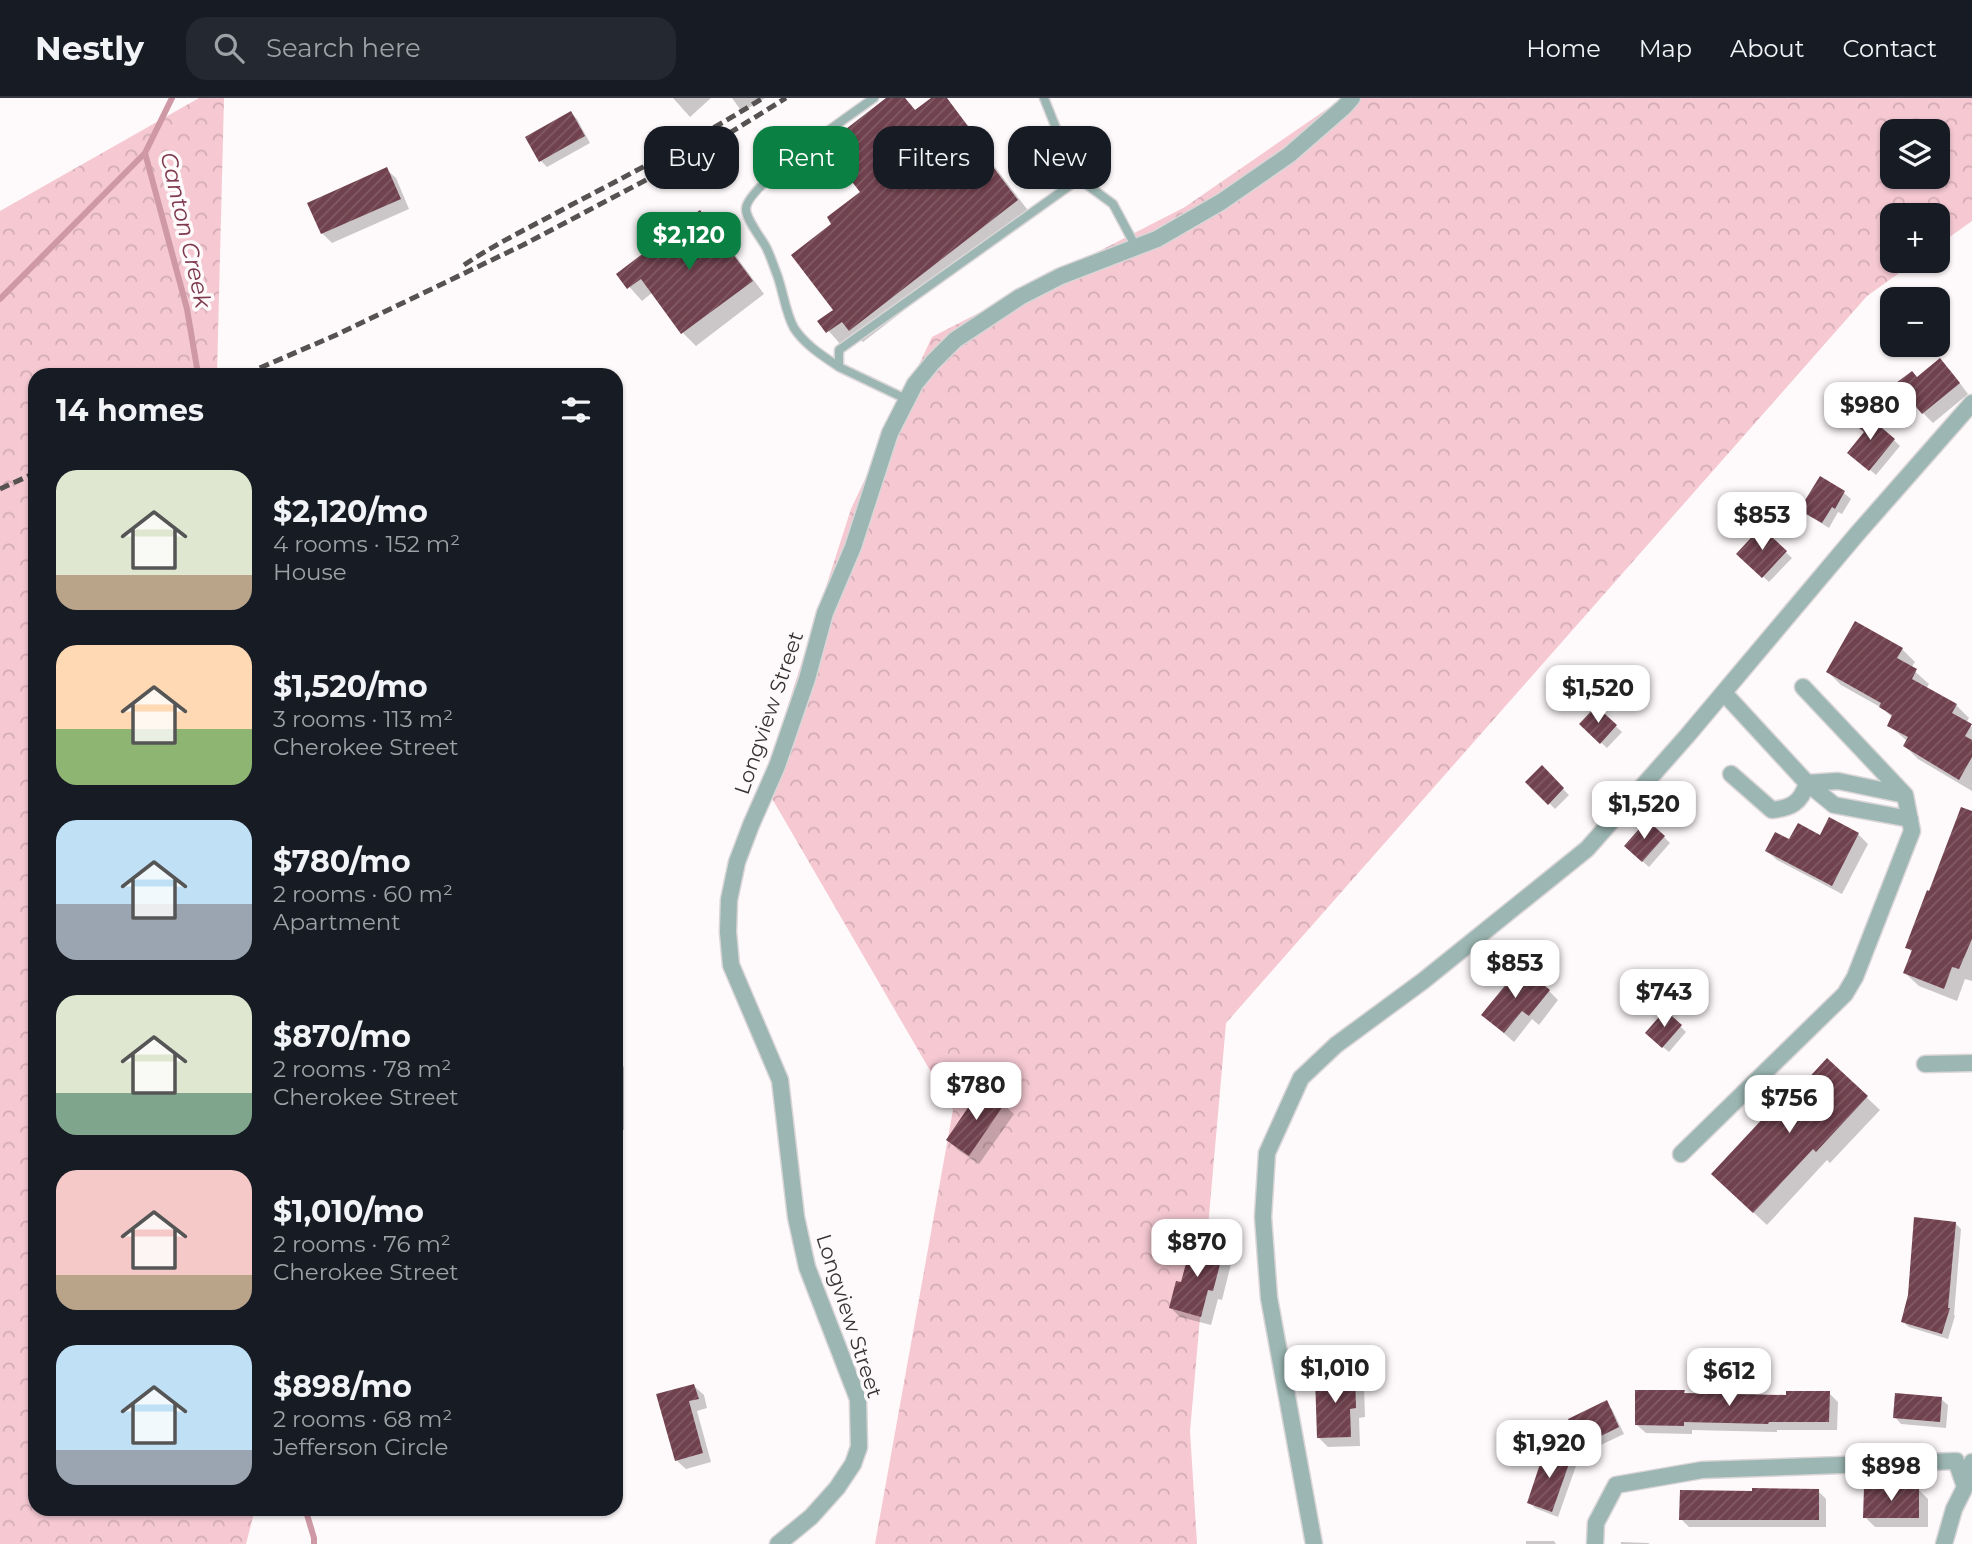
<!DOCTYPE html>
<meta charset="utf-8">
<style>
:root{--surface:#171b24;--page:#242831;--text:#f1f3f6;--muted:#9ea1a6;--line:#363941;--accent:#0b8043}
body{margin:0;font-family:Montserrat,sans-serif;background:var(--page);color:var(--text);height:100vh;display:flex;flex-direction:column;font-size:26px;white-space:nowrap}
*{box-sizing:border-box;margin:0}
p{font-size:23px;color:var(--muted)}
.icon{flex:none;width:38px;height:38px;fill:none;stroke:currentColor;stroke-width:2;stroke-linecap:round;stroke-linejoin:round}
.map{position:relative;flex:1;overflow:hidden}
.sheet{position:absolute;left:28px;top:270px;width:595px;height:1148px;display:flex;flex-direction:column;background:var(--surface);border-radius:21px;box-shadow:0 2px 5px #0004}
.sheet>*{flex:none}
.banner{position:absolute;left:644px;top:28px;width:665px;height:63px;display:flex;gap:14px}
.buttons{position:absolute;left:1880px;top:21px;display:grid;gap:14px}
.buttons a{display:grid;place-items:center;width:70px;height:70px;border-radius:14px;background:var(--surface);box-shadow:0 2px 5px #0004;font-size:35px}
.price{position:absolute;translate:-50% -60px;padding:0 16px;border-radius:14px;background:#fff;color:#222;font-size:23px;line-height:46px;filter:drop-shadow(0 2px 4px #0008)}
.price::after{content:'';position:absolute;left:50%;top:42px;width:21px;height:16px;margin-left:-10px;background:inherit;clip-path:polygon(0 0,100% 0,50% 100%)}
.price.current{background:var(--accent);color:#fff}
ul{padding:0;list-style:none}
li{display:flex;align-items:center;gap:21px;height:175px;padding:0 28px}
li span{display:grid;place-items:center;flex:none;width:196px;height:140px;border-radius:21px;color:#555}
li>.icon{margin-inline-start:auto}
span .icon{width:84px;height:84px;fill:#fffc;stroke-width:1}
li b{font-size:30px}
h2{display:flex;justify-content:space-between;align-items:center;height:84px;padding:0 28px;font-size:30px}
.tag{padding:0 24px;border-radius:21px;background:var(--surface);box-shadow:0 2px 5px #0004;font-size:24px;line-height:63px}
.tag.current{background:var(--accent);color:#fff}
header{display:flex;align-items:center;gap:42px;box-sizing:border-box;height:98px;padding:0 35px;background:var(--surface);border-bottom:2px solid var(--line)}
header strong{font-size:33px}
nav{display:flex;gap:38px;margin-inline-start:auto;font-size:24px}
.search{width:490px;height:63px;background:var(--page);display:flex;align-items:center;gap:18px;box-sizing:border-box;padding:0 24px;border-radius:21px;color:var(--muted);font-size:26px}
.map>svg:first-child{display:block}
</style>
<header>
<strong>Nestly</strong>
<div class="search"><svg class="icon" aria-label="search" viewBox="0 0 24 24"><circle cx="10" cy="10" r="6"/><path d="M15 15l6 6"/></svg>Search here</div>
<nav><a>Home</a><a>Map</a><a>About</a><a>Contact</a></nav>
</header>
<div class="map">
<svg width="1972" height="1446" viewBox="0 0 1972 1446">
<defs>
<pattern id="forest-crowns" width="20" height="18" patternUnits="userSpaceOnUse" patternTransform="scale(1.75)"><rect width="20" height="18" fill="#f5c8d2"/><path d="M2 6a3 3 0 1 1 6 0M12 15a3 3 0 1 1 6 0" fill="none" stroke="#d3acb5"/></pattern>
<pattern id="building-hatch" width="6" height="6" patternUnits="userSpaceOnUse" patternTransform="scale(1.75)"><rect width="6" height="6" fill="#70414e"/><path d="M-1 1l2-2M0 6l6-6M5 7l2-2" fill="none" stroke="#815b65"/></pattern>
</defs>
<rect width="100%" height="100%" fill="#fef9fa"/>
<path fill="url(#forest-crowns)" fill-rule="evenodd" d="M199,0H224L217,276H35V1410L255,1411L246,1446H0V113Z
M1343,0H1972V123L1937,148V117H1892V163H1916L1867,198L1226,925L1190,1333L1197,1446H875L953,1012L763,685L851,411L932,239L1185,109ZM1892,33H1937V79H1892Z"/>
<path fill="#0003" d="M673,0H711L690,19Z
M732,0H765L742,14Z
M889,0H905L916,13L933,0H946L981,44L978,47L1030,115L863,244L855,237L841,247L820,223L835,212L834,126L862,94Z
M571,15L577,21L590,45L547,69L541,63L527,40Z
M386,71L396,80L409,111L332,145L322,135L309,106Z
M700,114L713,127L764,196L696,248L683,235L653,194L642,203L618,176Z
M1950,272L1968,296L1933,325L1923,315L1918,281Z
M1866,335L1894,342L1900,348L1876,377L1856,360Z
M1820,380L1844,395L1851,401L1842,416L1838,414L1829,430L1808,417L1802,411Z
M1761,431L1792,460L1769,484L1739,456Z
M1902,551L1915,564L1911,570L1929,586L1926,591L1956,607L1969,620L1966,625L1972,629V693L1918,661L1905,648L1907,643L1889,627L1893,620L1882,610L1841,587L1828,574Z
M1596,610L1622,634L1607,650L1581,626Z
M1542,670L1569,697L1555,711L1528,684Z
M1972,715V883L1965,881L1957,903L1919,888L1905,875L1913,855L1907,849L1930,795Z
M1858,736L1868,746L1842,796L1777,762L1767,753L1790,744Z
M1664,739L1670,745L1649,769L1632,754Z
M1549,893L1558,902L1539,927L1532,921L1514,944L1493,926Z
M1680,928L1686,934L1669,954L1653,941Z
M616,961L624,969V1032H616Z
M1827,962L1880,1012L1830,1065L1827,1062L1767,1127L1726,1089L1803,989Z
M983,992L1004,1007L1014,1016L979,1066L958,1052L948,1042Z
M1955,1125L1961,1131L1954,1217L1955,1218L1948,1241L1909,1229L1902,1223Z
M1223,1153L1232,1162L1222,1202L1218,1201L1211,1227L1180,1219L1171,1210L1182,1187Z
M1355,1278L1364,1288L1365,1319L1359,1320L1360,1348L1328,1349L1318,1339Z
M694,1288L704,1297L707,1310L697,1313L711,1364L686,1371L676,1362L658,1298Z
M1684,1294L1687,1297L1788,1298L1829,1295L1838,1304L1837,1332H1777V1334L1692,1332V1336L1646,1335L1637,1327Z
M1941,1301L1948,1307L1946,1330L1901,1326L1895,1319Z
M1606,1305L1612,1311L1624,1336L1588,1353L1582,1347Z
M1570,1361L1576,1368L1558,1419L1535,1410L1529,1404Z
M1918,1391L1928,1401V1429H1875L1865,1419Z
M1818,1393L1826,1401V1429H1689L1681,1421Z
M1526,1443H1554L1556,1446H1526Z
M1621,1444L1648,1445L1650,1446H1621Z"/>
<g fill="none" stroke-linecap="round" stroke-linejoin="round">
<path stroke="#ce98a5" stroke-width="6" d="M145,55L187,211L198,276
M0,201L145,55L172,0
M305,1410L314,1440V1446"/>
</g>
<path fill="url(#building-hatch)" d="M886,0H905L915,12L931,0H947L970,31L966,33L1018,102L849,233L842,224L826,235L817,223L833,212L791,157L831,126L827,119L860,94L824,48Z
M571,13L585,38L539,64L525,39Z
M387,69L401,101L321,136L307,105Z
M700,112L753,183L681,236L641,181L627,191L616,176Z
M1940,260L1960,285L1922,316L1896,285L1912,273L1917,279Z
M1862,313L1895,341L1869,373L1847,355L1864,334L1852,324Z
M1820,378L1845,393L1835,411L1832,409L1822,425L1799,412Z
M1761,429L1787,453L1762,480L1736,456Z
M1855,523L1903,550L1897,560L1917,571L1912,581L1957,606L1952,615L1972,626L1965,638L1972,642V659L1959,682L1903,648L1908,639L1887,628L1892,617L1879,609L1881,605L1826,574Z
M1596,608L1617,627L1600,646L1579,626Z
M1542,667L1564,690L1548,707L1525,684Z
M1961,709L1972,713V841L1959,871L1952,869L1944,891L1903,875L1912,852L1905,850L1927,792L1929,793Z
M1829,719L1859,735L1832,788L1765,753L1775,734L1789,741L1798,725L1820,737Z
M1647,722L1665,738L1642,764L1624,748Z
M1523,870L1550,892L1529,918L1522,913L1504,935L1481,917L1512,879L1514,881Z
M1665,912L1682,927L1662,950L1645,935Z
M1827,960L1868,998L1816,1054L1813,1051L1753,1115L1711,1076L1767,1016L1769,1018L1800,984L1803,986Z
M982,989L1005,1005L969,1058L946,1042Z
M1914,1119L1956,1124L1948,1210H1950L1942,1236L1901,1224L1908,1197Z
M1192,1143L1224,1151L1213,1193L1208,1192L1201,1219L1169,1210L1176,1183L1181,1184Z
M1355,1276L1356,1310L1350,1311L1351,1339L1317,1340L1315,1278Z
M694,1286L699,1301L689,1303L703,1355L675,1363L656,1296Z
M1635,1292H1685L1684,1295L1786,1297V1293H1830L1829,1324H1769L1768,1326L1684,1324V1328L1635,1327Z
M1895,1295L1942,1299L1940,1324L1893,1320Z
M1607,1302L1619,1329L1581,1348L1568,1321Z
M1545,1351L1571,1360L1552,1414L1527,1405Z
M1864,1389H1919V1420H1863Z
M1752,1390L1819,1391V1422H1679L1680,1392L1752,1393Z"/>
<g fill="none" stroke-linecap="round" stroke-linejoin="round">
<g stroke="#dad5d6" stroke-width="11">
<path id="lane" d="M1044,0L1068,60L1079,81
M839,269C823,258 805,247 794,230C785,214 783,191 776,174C773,166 770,157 766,149C761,140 746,121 746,111C746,88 853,15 874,0
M906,301L839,269V252L1079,81L1113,106L1136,149"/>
</g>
<g stroke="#dad5d6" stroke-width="19">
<path id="street" d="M1803,589L1905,697
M1724,595L1807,685L1834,707L1910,721
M1731,676L1772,712C1791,710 1801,705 1807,685
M1807,685L1838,683L1905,697
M1925,966L1972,965
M1681,1056L1845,896L1855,879L1912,733L1905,697
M778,1446L811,1419L837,1390L853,1366L859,1349L858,1301L807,1169L796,1119L780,982L731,867L728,834L729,802L737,764L751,727L777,668L807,581L825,515L853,449L890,335L915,286L933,264L955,242L1020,199L1061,178L1157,141L1221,104L1289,57L1344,9L1352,0
M1314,1446L1269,1200L1263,1119L1267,1055L1301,980L1336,947L1423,883L1587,751L1687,638L1857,436L1972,305
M1595,1446L1596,1425L1616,1387L1702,1372L1956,1363L1965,1389
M1944,1446L1954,1411L1965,1389L1972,1364"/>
</g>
<use href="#lane" stroke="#9cb7b3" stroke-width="8"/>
<use href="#street" stroke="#9cb7b3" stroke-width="16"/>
<path stroke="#565252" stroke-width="5" stroke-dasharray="10 5" stroke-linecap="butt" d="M464,167C498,144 535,127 571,107C636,73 701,39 763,0
M246,276L336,237L523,147L699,54L786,0
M0,391L35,375"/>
</g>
<g text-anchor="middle" stroke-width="7" stroke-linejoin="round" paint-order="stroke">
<g font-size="21" fill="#373333" stroke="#fef9fa">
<text transform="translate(769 615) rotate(-71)" y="7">Longview Street</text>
<text transform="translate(849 1218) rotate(72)" y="7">Longview Street</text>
</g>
<g font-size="23" font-style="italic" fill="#7e394e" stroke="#fef9fa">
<text transform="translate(186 132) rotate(77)" y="8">Canton Creek</text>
</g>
</g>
</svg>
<div class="buttons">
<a><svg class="icon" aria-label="layers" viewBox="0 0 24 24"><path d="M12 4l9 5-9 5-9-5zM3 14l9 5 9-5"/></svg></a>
<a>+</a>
<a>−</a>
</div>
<b class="price current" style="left:689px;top:174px">$2,120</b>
<b class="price" style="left:1870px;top:344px">$980</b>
<b class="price" style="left:1762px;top:454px">$853</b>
<b class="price" style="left:1598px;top:627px">$1,520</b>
<b class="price" style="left:1644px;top:743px">$1,520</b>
<b class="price" style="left:1515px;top:902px">$853</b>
<b class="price" style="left:1664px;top:931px">$743</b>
<b class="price" style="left:976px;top:1024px">$780</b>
<b class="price" style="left:1789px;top:1037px">$756</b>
<b class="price" style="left:1197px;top:1181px">$870</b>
<b class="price" style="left:1335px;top:1307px">$1,010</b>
<b class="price" style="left:1729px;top:1310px">$612</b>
<b class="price" style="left:1549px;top:1382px">$1,920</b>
<b class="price" style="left:1891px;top:1405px">$898</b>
<div class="banner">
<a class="tag">Buy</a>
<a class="tag current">Rent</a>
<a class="tag">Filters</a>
<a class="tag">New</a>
</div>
<section class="sheet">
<h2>14 homes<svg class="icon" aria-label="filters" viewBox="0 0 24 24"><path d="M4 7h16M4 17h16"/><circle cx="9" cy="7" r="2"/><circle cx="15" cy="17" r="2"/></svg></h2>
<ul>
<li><span style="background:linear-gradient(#dfe7d0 75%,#b9a48a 0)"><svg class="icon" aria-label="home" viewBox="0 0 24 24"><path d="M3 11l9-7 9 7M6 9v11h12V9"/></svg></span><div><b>$2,120/mo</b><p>4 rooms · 152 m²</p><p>House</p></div></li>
<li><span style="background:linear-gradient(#ffd9b3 60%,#8fb573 0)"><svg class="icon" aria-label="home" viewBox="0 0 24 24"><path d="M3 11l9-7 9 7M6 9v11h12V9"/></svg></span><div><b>$1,520/mo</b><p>3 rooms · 113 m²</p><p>Cherokee Street</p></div></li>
<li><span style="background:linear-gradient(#bfe0f5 60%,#9aa5b1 0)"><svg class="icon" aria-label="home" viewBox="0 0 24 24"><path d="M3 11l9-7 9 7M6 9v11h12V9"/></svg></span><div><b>$780/mo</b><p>2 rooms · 60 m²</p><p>Apartment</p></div></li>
<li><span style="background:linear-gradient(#dfe7d0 70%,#7fa58c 0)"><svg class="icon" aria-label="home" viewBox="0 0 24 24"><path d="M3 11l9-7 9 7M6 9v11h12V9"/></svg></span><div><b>$870/mo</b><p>2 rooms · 78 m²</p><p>Cherokee Street</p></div></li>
<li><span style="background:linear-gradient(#f6c9c9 75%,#b9a48a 0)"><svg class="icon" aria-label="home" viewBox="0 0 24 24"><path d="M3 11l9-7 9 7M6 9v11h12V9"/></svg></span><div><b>$1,010/mo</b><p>2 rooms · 76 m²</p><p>Cherokee Street</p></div></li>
<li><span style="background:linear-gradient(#bfe0f5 75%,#9aa5b1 0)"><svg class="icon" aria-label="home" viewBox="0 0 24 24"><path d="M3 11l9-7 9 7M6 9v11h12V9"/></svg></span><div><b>$898/mo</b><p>2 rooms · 68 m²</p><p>Jefferson Circle</p></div></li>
</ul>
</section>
</div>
